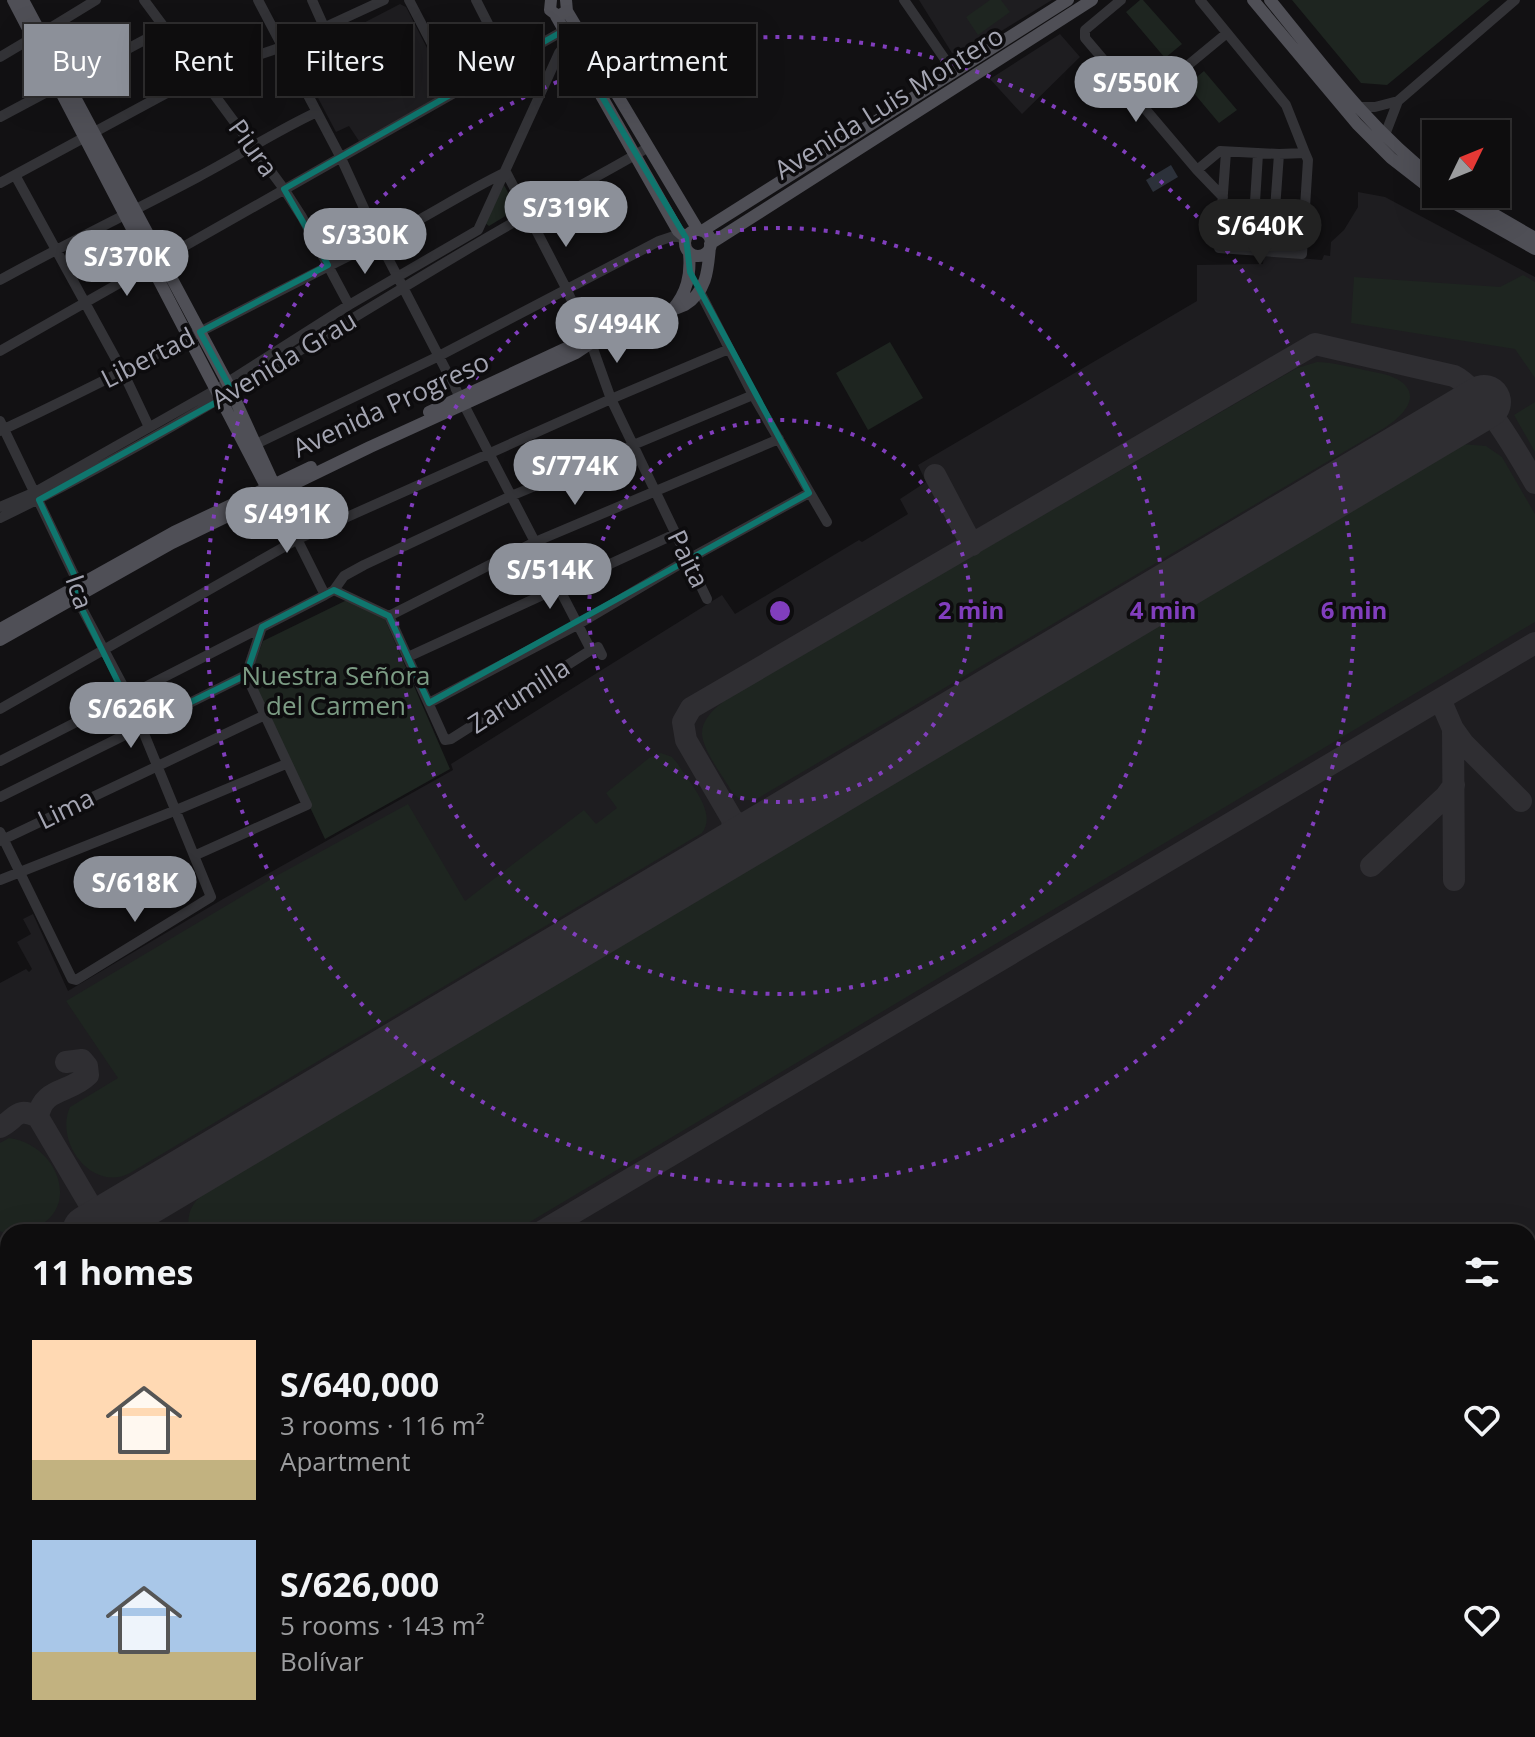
<!DOCTYPE html>
<meta charset="utf-8">
<style>
:root{--surface:#0e0d0e;--page:#171617;--text:#f1f3f6;--muted:#9b9c9e;--line:#2e2d2e;--accent:#8c9099}
body{margin:0;font-family:"Open Sans",sans-serif;background:var(--page);color:var(--text);height:100vh;display:flex;flex-direction:column;font-size:30px;white-space:nowrap}
*{box-sizing:border-box;margin:0}
p{font-size:26px;color:var(--muted)}
.icon{flex:none;width:44px;height:44px;fill:none;stroke:currentColor;stroke-width:2;stroke-linecap:round;stroke-linejoin:round}
.map{position:relative;flex:1;overflow:hidden}
.panel{position:absolute;left:0px;top:1224px;width:1536px;height:514px;display:flex;flex-direction:column;background:var(--surface);border-radius:24px 24px 0 0;box-shadow:0 8px 32px #0002,0 0 0 2px var(--line)}
.panel>*{flex:none}
.guide{position:absolute;left:24px;top:24px;width:800px;height:72px;display:flex;gap:16px}
.needle{width:52px;rotate:47deg}
.fabs{position:absolute;left:1422px;top:120px;display:grid;gap:16px}
.fabs a{display:grid;place-items:center;width:88px;height:88px;border-radius:0px;background:var(--surface);box-shadow:0 8px 32px #0002,0 0 0 2px var(--line);font-size:40px}
.price{position:absolute;translate:-50% -68px;padding:0 18px;border-radius:28px;background:var(--accent);color:#fff;font-size:26px;line-height:52px;filter:drop-shadow(0 2px 4px #0008)}
.price::after{content:'';position:absolute;left:50%;top:48px;width:24px;height:18px;margin-left:-12px;background:inherit;clip-path:polygon(0 0,100% 0,50% 100%)}
.price.on{background:#222;color:#fff}
ul{padding:0;list-style:none}
li{display:flex;align-items:center;gap:24px;height:200px;padding:0 32px}
li span{display:grid;place-items:center;flex:none;width:224px;height:160px;border-radius:0px;color:#555}
li>.icon{margin-inline-start:auto}
span .icon{width:96px;height:96px;fill:#fffc;stroke-width:1}
li b{font-size:34px}
h2{display:flex;justify-content:space-between;align-items:center;height:96px;padding:0 32px;font-size:34px}
.chip{padding:0 28px;border-radius:0px;background:var(--surface);box-shadow:0 8px 32px #0002,0 0 0 2px var(--line);font-size:28px;line-height:72px}
.chip.on{background:var(--accent);color:#fff}
.map>svg:first-child{display:block}
</style>
<div class="map">
<svg width="1535" height="1737" viewBox="0 0 1535 1737">
<rect width="100%" height="100%" fill="#121113"/>
<path fill="#1e1d20" d="M919,0H1052L964,54L952,53Z
M400,4L406,7L447,87L445,93L359,141L349,126L336,132L298,60L300,56Z
M1060,34L1080,57L1022,114L990,79Z
M1358,192L1385,197L1535,277V1387L1528,1392V1232H8V1730H948L931,1737H0V983L26,969L29,972L32,969L17,942L31,934L23,919L33,914L68,991L223,899L453,770L451,764L722,595L735,614L859,540L862,542L908,514L900,499L926,482L918,465L1197,301V265L1263,264L1264,255L1322,260L1324,255L1330,256L1331,242L1344,230L1358,207Z"/>
<path fill="#1e2520" d="M990,0H1001L1010,12L978,35L966,17Z
M1140,0H1143L1182,44L1165,58L1126,12Z
M1292,0H1490L1387,85L1361,83Z
M1204,71L1237,110L1219,123L1187,85Z
M504,185L517,209L489,226L485,223Z
M1523,275L1535,282V378L1515,349L1351,323L1354,277L1500,287Z
M890,342L923,398L868,430L836,373Z
M1317,362C1331,362 1346,366 1360,369C1372,372 1386,373 1397,379C1427,396 1398,420 1381,430L755,800H741L733,794C724,777 708,758 703,740C694,710 747,688 768,674L1297,368Z
M1535,402V452L1514,415Z
M1462,444L1486,446L1502,457L1535,514V622L513,1232H189C186,1213 192,1202 207,1191Z
M349,599L384,617L450,769L325,839L249,678L263,641Z
M661,753L672,757L678,764C689,783 718,812 702,833L130,1173C92,1193 54,1142 70,1107L118,1078L66,1001L278,875L408,804L465,901L584,810L596,824L617,808L606,793L649,758Z
M9,1138C68,1146 86,1232 8,1232V1235L0,1231V1143Z
M8,1309V1533L0,1537V1314Z
M8,1566V1730H162L150,1737H0V1570Z
M235,1730H342L344,1737H221Z
M516,1730H590L593,1737H511Z"/>
<path fill="#2c313a" d="M1171,165L1178,177L1153,192L1146,180Z"/>
<g fill="none" stroke-linecap="round" stroke-linejoin="round">
<path stroke="#2c313a" stroke-width="2" d="M1528,1701L1535,1706"/>
<path stroke="#2c313a" stroke-width="8" d="M1528,1592L1535,1585
M1528,1636L1535,1630
M1361,1737L1369,1730
M1411,1737L1419,1730"/>
<path stroke="#2f2e32" stroke-width="22" d="M935,475L972,545
M1440,699L1453,729L1463,743L1521,801
M1453,729L1454,880
M758,833L743,828L732,819L686,740L683,722L691,708L1315,344L1454,376C1481,389 1519,455 1535,483
M725,853L734,834L732,819
M1371,866L1446,796L1454,785
M38,1117C43,1087 69,1094 88,1075L87,1066L82,1060L66,1062
M0,1127C17,1119 15,1106 38,1117L106,1232
M541,1232L1535,643
M0,1556L8,1551"/>
<path stroke="#2f2e32" stroke-width="54" d="M89,1232L1484,402
M0,1285L8,1280"/>
<path stroke="#333337" stroke-width="10" d="M144,0L284,189L302,217L349,305
M258,0L341,158L379,241L591,650
M312,0L325,29
M409,0L457,92
M476,0L508,63
M904,0L953,71
M1121,0L1085,30V38L1197,170L1223,197
M1200,0L1286,105L1305,153L1308,160L1302,254L1219,248L1226,152
M42,33L96,0
M0,57L32,38
M1141,104L1227,33
M1357,107H1375L1398,101L1515,0
M0,117L165,29
M1383,140L1398,101
M1197,170L1220,151L1279,154L1305,153
M506,172L566,288L591,343L611,399L707,599
M15,175L123,372L149,427
M0,183L200,75L282,47L384,0
M1252,250L1258,154
M1272,251L1279,154
M0,280C65,244 132,212 198,177C238,156 276,131 317,112
M700,292L753,395L827,522
M0,351L563,31
M0,421L79,585L76,597L129,697L211,897L76,980L72,979L0,832
M0,431C127,372 251,304 377,242C421,221 462,193 506,172
M250,447L439,356L659,241L674,236L685,239
M270,494L278,501L325,595
M0,507L35,492L217,389L349,305L478,230L559,53L568,41
M0,518C166,438 320,336 478,243C533,210 591,181 647,148
M334,590L389,616L445,740L451,739L591,650
M389,616L535,542L779,439
M591,650L598,647L602,655
M410,656L675,534
M429,703L577,625L687,560L809,493
M0,709L298,539L611,399L729,349
M0,761L325,595L334,590L344,576L364,565L511,496L753,395
M0,797L246,675
M0,841L263,716
M196,855L307,805L246,675L262,627
M0,880L174,811L286,764
M1528,1569L1535,1563
M1332,1737L1340,1730"/>
<path stroke="#4f4f56" stroke-width="12" d="M13,0L269,492
M23,0L227,382L277,491
M551,0L550,10L558,16L567,11L566,0
M1253,0L1357,124L1391,158L1436,193
M1270,0C1322,64 1370,130 1436,180
M567,11L698,230
M556,16L678,231L686,238
M1438,194L1535,249
M1459,194L1535,238
M685 243a13 13 0 1 1 26 0a13 13 0 1 1-26 0Z
M702,231L1068,0
M710,244L1092,0
M672,310C687,293 691,275 689,253
M429,412L575,344H588
M0,629L174,532L311,467
M0,640L172,543L370,447L576,353L591,343L685,305C707,291 708,270 710,246"/>
</g>
<path fill="none" stroke="#0f766e" stroke-width="6" stroke-linejoin="round" d="M563,31L686,238L690,272L809,493L429,703L389,616L334,590L262,627L246,675L140,727L76,597L79,585L39,500L233,393L200,332L328,265L284,189Z"/>
<g fill="none" stroke="#813ebd" stroke-width="4" stroke-dasharray="4 8">
<circle cx="780" cy="611" r="191"/>
<circle cx="780" cy="611" r="383"/>
<circle cx="780" cy="611" r="574"/>
</g>
<g text-anchor="middle" stroke-width="7" stroke-linejoin="round" paint-order="stroke">
<g font-size="26" fill="#a4a5b2" stroke="#0d0c0e">
<text transform="translate(889 103) rotate(-32)" y="9">Avenida Luis Montero</text>
<text transform="translate(253 148) rotate(54)" y="9">Piura</text>
<text transform="translate(148 358) rotate(-27)" y="9">Libertad</text>
<text transform="translate(284 360) rotate(-31)" y="9">Avenida Grau</text>
<text transform="translate(391 405) rotate(-25)" y="9">Avenida Progreso</text>
<text transform="translate(688 559) rotate(64)" y="9">Paita</text>
<text transform="translate(79 592) rotate(71)" y="9">Ica</text>
<text transform="translate(519 696) rotate(-33)" y="9">Zarumilla</text>
<text transform="translate(66 809) rotate(-26)" y="9">Lima</text>
</g>
<g font-size="26" fill="#7c9c84" stroke="#0d0c0e">
<text x="336" y="685">Nuestra Señora<tspan x="336" dy="30">del Carmen</tspan></text>
</g>
</g>
<circle cx="780" cy="611" r="12" fill="#813ebd" stroke="#0d0c0e" stroke-width="4"/>
<g font-size="24" text-anchor="middle" font-weight="bold" fill="#813ebd" stroke="#0d0c0e" stroke-width="7" stroke-linejoin="round" paint-order="stroke">
<text x="971" y="619">2 min</text>
<text x="1163" y="619">4 min</text>
<text x="1354" y="619">6 min</text>
</g>
</svg>
<div class="fabs">
<a><svg class="needle" viewBox="-14 -14 28 28"><path d="M0-13l5 13h-10z" fill="#e53935"/><path d="M0 13l5-13h-10z" fill="#9b9c9e"/></svg></a>
</div>
<b class="price" style="left:1136px;top:124px">S/550K</b>
<b class="price" style="left:566px;top:249px">S/319K</b>
<b class="price on" style="left:1260px;top:267px">S/640K</b>
<b class="price" style="left:365px;top:276px">S/330K</b>
<b class="price" style="left:127px;top:298px">S/370K</b>
<b class="price" style="left:617px;top:365px">S/494K</b>
<b class="price" style="left:575px;top:507px">S/774K</b>
<b class="price" style="left:287px;top:555px">S/491K</b>
<b class="price" style="left:550px;top:611px">S/514K</b>
<b class="price" style="left:131px;top:750px">S/626K</b>
<b class="price" style="left:135px;top:924px">S/618K</b>
<div class="guide">
<a class="chip on">Buy</a>
<a class="chip">Rent</a>
<a class="chip">Filters</a>
<a class="chip">New</a>
<a class="chip">Apartment</a>
</div>
<section class="panel">
<h2>11 homes<svg class="icon" aria-label="filters" viewBox="0 0 24 24"><path d="M4 7h16M4 17h16"/><circle cx="9" cy="7" r="2"/><circle cx="15" cy="17" r="2"/></svg></h2>
<ul>
<li><span style="background:linear-gradient(#ffd9b3 75%,#c2b280 0)"><svg class="icon" aria-label="home" viewBox="0 0 24 24"><path d="M3 11l9-7 9 7M6 9v11h12V9"/></svg></span><div><b>S/640,000</b><p>3 rooms · 116 m²</p><p>Apartment</p></div><svg class="icon" aria-label="heart" viewBox="0 0 24 24"><path d="M12 20l-8-8c-3-5 5-10 8-4 3-6 11-1 8 4z"/></svg></li>
<li><span style="background:linear-gradient(#a9c7e8 70%,#c2b280 0)"><svg class="icon" aria-label="home" viewBox="0 0 24 24"><path d="M3 11l9-7 9 7M6 9v11h12V9"/></svg></span><div><b>S/626,000</b><p>5 rooms · 143 m²</p><p>Bolívar</p></div><svg class="icon" aria-label="heart" viewBox="0 0 24 24"><path d="M12 20l-8-8c-3-5 5-10 8-4 3-6 11-1 8 4z"/></svg></li>
</ul>
</section>
</div>
